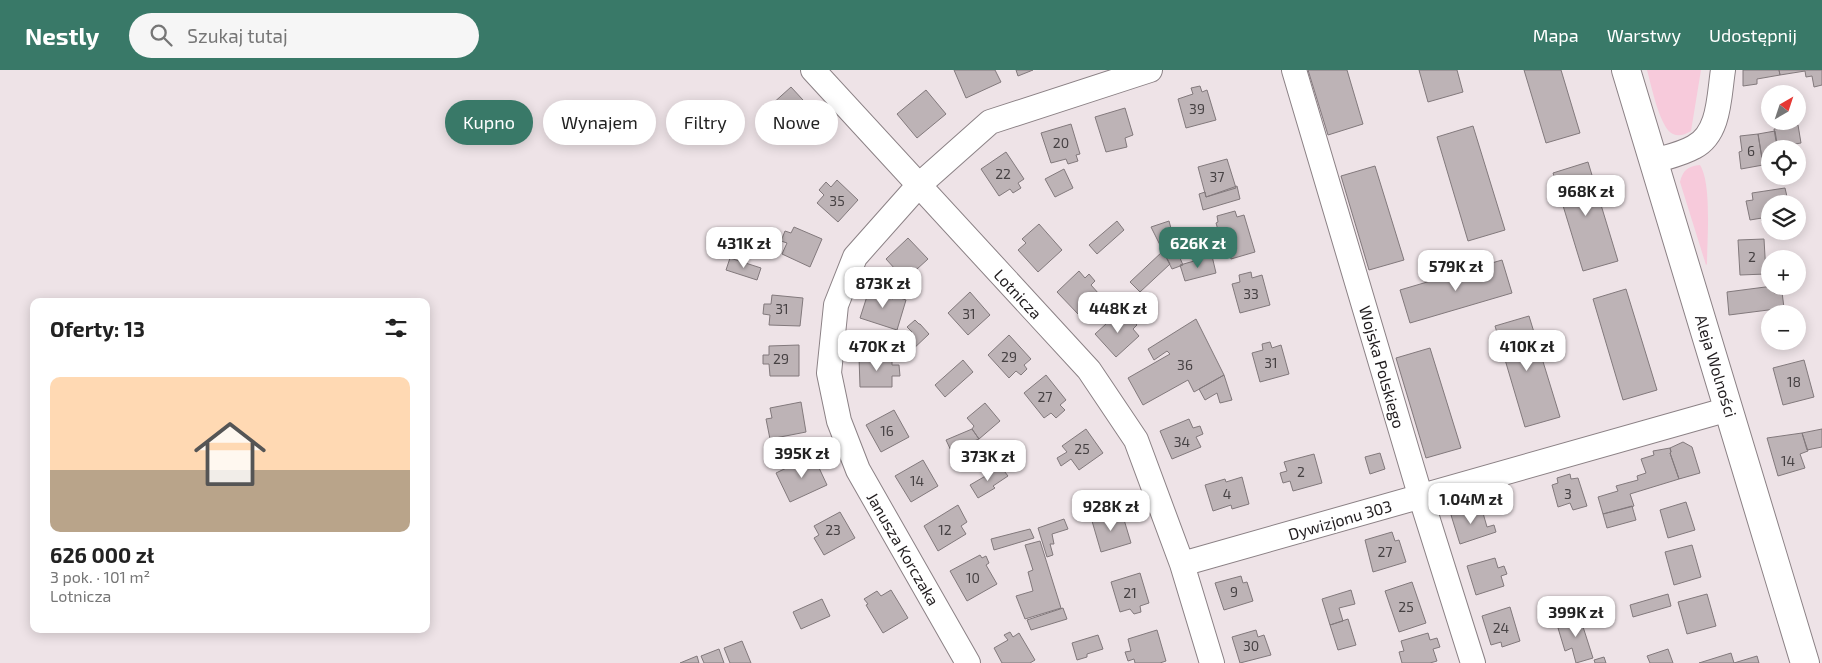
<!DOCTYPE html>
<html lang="pl">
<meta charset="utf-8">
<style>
:root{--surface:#fff;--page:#f6f6f6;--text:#222;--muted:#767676;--line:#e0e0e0;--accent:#397968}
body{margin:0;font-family:"Exo 2",sans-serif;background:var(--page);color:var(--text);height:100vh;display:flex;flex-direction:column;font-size:19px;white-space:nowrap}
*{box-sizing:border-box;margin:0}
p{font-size:16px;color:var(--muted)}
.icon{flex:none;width:28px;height:28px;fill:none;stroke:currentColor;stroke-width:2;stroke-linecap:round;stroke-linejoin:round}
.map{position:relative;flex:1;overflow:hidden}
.side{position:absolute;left:30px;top:228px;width:400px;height:335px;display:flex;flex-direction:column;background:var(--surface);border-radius:10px;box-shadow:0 2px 12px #0003}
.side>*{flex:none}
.hud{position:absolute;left:445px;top:30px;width:475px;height:45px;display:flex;gap:10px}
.needle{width:32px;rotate:39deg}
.controls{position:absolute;left:1761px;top:15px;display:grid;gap:10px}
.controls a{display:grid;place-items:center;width:45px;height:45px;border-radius:50%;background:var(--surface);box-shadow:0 2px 12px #0003;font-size:25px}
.price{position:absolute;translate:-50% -42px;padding:0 11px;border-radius:10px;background:#fff;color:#222;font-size:16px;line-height:32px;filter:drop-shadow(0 1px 2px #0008)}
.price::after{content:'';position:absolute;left:50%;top:30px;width:15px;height:11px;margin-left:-8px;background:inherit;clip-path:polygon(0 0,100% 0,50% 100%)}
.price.current{background:var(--accent);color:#fff}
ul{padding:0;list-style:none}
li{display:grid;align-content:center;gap:10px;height:265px;padding:0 20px}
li+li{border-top:1px solid var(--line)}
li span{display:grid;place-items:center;height:155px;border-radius:10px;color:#555}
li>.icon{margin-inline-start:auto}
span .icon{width:90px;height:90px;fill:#fffc;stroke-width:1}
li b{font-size:21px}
h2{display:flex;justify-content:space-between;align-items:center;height:60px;padding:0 20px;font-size:21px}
.chip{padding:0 18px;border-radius:22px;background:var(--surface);box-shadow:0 2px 12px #0003;font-size:18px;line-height:45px}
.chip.current{background:var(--accent);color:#fff}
header{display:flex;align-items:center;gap:30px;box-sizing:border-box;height:70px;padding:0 25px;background:var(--accent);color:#fff}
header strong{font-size:24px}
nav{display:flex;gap:28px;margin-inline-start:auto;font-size:18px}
.search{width:350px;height:45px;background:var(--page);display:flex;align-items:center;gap:12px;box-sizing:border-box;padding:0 18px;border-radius:28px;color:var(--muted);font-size:19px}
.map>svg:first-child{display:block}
</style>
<header>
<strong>Nestly</strong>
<div class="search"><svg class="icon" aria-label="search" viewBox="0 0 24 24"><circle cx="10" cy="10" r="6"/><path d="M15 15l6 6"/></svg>Szukaj tutaj</div>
<nav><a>Mapa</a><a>Warstwy</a><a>Udostępnij</a></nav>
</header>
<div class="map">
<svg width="1822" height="593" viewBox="0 0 1822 593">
<rect width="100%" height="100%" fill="#eee3e7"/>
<path fill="#f7cadb" d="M1647,0H1701L1691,61C1686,64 1679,67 1673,64C1660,59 1651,14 1647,0Z
M1700,95C1712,114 1707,170 1707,194L1706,195L1680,112C1683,100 1688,96 1700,95Z"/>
<path fill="#bdb3b6" stroke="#82797c" d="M954,0H995L1001,12L966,28Z
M1016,0H1033L1018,6Z
M1308,0H1347L1363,54L1328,65Z
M1419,0H1457L1463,22L1428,32Z
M1524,0H1561L1580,63L1546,73Z
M1743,0H1779L1780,5L1757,9V14L1743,16Z
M1779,0H1822V15L1814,17L1812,6L1806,7L1805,1L1780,5Z
M1200,16L1202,22L1207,20L1216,50L1186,58L1178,29L1193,24L1191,18Z
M791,17L803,30L798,35L805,44L782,65L761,44Z
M926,20L946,44L917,68L897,44Z
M1125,38L1133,65L1125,68L1127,77L1106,82L1095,47Z
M1071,54L1080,84L1076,85L1078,91L1068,94L1066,89L1051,93L1041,63Z
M1798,55L1801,73L1777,77L1774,59Z
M1473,56L1505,160L1468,171L1437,67Z
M1775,61L1778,79H1770V86L1762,88L1758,64Z
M1758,64L1763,95L1741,99L1739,82L1742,81L1740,66Z
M1006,82L1024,109L1018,113L1021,118L1013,123L1010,119L999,126L981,99Z
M1227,89L1236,118L1206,127L1198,97Z
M1588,92L1618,191L1583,201L1553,103Z
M1375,96L1404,190L1369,200L1341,106Z
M1064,99L1073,118L1055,127L1045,109Z
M837,110L858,130L838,152L817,133L824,125L819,120L826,112L831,117Z
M1237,116L1240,129L1203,140L1199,124L1205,122L1206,127Z
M1785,118L1788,131L1785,132V134H1770V150L1762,151V148L1750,150L1746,131L1753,130L1752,123Z
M1235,141L1237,147L1244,145L1255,182L1231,189L1229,182L1225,184L1216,153L1218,152L1217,146Z
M1117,151L1124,160L1097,184L1089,175Z
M1169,151L1172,162L1169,163L1183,195L1172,199L1151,157Z
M1039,154L1062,180L1038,202L1018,180L1026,173L1022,169Z
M794,157L822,169L810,197L782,184L787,173L781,171L785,161L791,163Z
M908,168L928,189L905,210L886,189Z
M1764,169L1766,204L1740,205L1738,170Z
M1163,181L1170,194L1140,222L1130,212Z
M1212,186L1216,203L1185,211L1180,195Z
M730,188L761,198L757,210L726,200Z
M1502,190L1512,223L1410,253L1400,220Z
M1079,201L1085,208L1089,204L1095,211L1091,215L1099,224L1078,244L1057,222Z
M1251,202L1252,208L1262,205L1270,235L1240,243L1232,214L1240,212L1239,205Z
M871,214L878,217L877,220L889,225V227L893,229L894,226L906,230L897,260L860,248Z
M1773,216L1774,223L1782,222L1784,238L1729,245L1727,222Z
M1626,219L1657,320L1623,330L1593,229Z
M970,222L990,245L968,265L948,243Z
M772,225L803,228L800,256L769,255L770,245L763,244L764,234H771Z
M1118,243L1125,251L1130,247L1137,255L1133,259L1139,266L1116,287L1095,264Z
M1529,246L1560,347L1525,357L1495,256Z
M1196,249L1224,305L1194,322L1188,310L1143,335L1128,308L1170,284L1167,281L1154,290L1148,279Z
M915,250L919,254H920L929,264L910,282L901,271L912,262L907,257Z
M1009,265L1031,289L1024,295L1027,299L1021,305L1016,301L1009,308L988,285Z
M1270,272L1272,278L1281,275L1289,304L1260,312L1252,283L1263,280L1262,274Z
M799,275V306H770L769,294H763V285H769V276Z
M1430,278L1461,378L1426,388L1396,288Z
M859,287H892V295H899L900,306H892V317H860Z
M963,290L973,302L945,327L935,315Z
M1804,290L1814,327L1783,335L1773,298Z
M1046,305L1066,330L1060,335L1065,340L1056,348L1051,343L1044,348L1024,323Z
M1224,305L1232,330L1220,333L1217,323L1205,330L1199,319Z
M801,332L806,362L770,369L766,349L772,348L770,338Z
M985,333L1000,351L979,369L972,359L974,356L967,348Z
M894,340L909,367L881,382L866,355Z
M1189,349L1193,358L1200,356L1203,364L1196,367L1201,377L1172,389L1160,361Z
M972,359L979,369L969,373L971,378L954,387L946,370Z
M1086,359L1103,383L1079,400L1071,389L1061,396L1057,388L1067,382L1062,376Z
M1822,359V377L1807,380L1802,363Z
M1802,363L1808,381L1800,384L1805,398L1778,406L1767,368Z
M1683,372L1692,377L1700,403L1679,409L1670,383L1671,382L1670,378Z
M1670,378L1671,382L1670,383L1679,409L1630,424L1634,436L1603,444L1598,427L1618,421L1616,416L1638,410L1637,406L1646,403L1641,389L1654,385L1653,381Z
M1380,383L1385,399L1370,404L1365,387Z
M1314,384L1322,413L1293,421L1290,411L1283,413L1280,403L1287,401L1284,392Z
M813,385L827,415L790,432L776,403Z
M923,390L938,416L911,432L895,406Z
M1001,397L1008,406L993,416L995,418L978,428L970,415Z
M1570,404L1571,409L1578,408L1587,436L1573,440L1570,433L1558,437L1552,415L1558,413L1557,408Z
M1242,407L1249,434L1232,439L1231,435L1213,441L1205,415L1225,409L1226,412Z
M1686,432L1695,460L1668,468L1660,440Z
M958,435L967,452L961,456L966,464L938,481L924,456Z
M1481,436L1487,457L1494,455L1496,462L1460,474L1451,445Z
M1632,436L1636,450L1607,458L1603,444Z
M1112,441L1113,445L1122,443L1131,473L1101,482L1092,451L1105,448L1104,443Z
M840,442L855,468L824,485L814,468L819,465L814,456Z
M1064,449L1068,459L1052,464L1054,474H1050L1053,485L1047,487L1038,458Z
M1030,459L1034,468L994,480L991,469Z
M1392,462L1395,471L1399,470L1406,492L1373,502L1365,470Z
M1040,471L1061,538L1025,549L1016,526L1033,521L1028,502L1033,500L1025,475Z
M1692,475L1701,507L1674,515L1665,482Z
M980,485L982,488L986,486L989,493L986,495L997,514L967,531L950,501Z
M1495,488L1498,498L1504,496L1507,504L1501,506L1504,516L1476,525L1467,496Z
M1140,503L1149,533L1140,536L1141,542L1134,544L1130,539L1120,542L1111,512Z
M1241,506L1243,513L1247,512L1253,531L1224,540L1215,513Z
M1412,512L1426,553L1399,562L1385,521Z
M891,520L908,548L883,563L866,535L868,534L864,529L877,521L881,526Z
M1351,520L1355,534L1339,538L1343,551L1330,555L1322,529Z
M1668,524L1671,536L1633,547L1630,535Z
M1707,524L1716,556L1687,564L1678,532Z
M822,529L830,546L801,559L793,542Z
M1510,537L1520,571L1502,577L1501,572L1491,575L1482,546Z
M1063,538L1067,549L1031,560L1027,550Z
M1577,538L1593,588L1576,593L1572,578L1565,581L1558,558L1572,554L1567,540Z
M1348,549L1356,575L1338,580L1330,555Z
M1157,560L1166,591L1160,593H1135L1134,589L1128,591L1125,582L1131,581L1128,569Z
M1256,560L1258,567L1264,565L1271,585L1240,593L1232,567Z
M1010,562L1013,567L1019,563L1035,590L1030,593H1002L994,578L1008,570L1004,565Z
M1428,563L1430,570L1437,568L1440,577L1433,579L1437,591L1430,593H1402L1399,582L1404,581L1401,571Z
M1098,565L1103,579L1087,584V587L1077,590L1072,573Z
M742,571L751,593H730L724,578Z
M719,579L724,593H704L701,586Z
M1668,579L1673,593H1650L1647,586Z
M1731,583L1734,593L1757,586L1759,593H1699Z
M697,586L699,593H680Z
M1604,587L1606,593H1595L1594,590Z"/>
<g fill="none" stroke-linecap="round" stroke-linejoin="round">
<g stroke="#8b8185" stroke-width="26">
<path id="minor" d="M813,0L1089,300L1136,370L1182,494L1212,593
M1294,0L1421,428L1473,593
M1654,91C1667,87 1682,84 1694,77C1720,64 1719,25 1723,0
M1182,494L1729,339
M968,593L858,400L839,351L829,303L836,235L855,187L918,116L990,52L1150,0"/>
</g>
<g stroke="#8b8185" stroke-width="30">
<path id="tertiary" d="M1626,0L1805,593"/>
</g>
<use href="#minor" stroke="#fff" stroke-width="24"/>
<use href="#tertiary" stroke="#fff" stroke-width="28"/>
</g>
<g text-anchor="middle" stroke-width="4" stroke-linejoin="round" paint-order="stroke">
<g font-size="14" fill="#474244">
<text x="1197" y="44">39</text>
<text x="1061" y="78">20</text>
<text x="1751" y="86">6</text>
<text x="1003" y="109">22</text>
<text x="1217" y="112">37</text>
<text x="837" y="136">35</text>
<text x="1752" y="192">2</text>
<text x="1251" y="229">33</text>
<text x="782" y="244">31</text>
<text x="969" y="249">31</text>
<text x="1009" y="292">29</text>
<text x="781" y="294">29</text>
<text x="1271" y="298">31</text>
<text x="1185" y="300">36</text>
<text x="1794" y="317">18</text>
<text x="1045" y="332">27</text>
<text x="887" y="366">16</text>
<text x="1182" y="377">34</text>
<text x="1082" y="384">25</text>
<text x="1788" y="396">14</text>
<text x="1301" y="407">2</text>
<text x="917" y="416">14</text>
<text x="1227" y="429">4</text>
<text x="1568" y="429">3</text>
<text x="833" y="465">23</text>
<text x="945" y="465">12</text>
<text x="1385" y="487">27</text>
<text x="973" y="513">10</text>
<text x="1234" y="527">9</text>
<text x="1130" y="528">21</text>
<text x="1406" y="542">25</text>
<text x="1501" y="563">24</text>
<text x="1251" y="581">30</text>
</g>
<g font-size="16" fill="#201c1e" stroke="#fff">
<text transform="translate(1018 224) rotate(47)" y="6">Lotnicza</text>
<text transform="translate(1716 296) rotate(73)" y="6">Aleja Wolności</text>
<text transform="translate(1382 297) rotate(74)" y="6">Wojska Polskiego</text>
<text transform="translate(1340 450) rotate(-16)" y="6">Dywizjonu 303</text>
<text transform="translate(903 479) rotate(60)" y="6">Janusza Korczaka</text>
</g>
</g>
</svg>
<div class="controls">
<a><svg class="needle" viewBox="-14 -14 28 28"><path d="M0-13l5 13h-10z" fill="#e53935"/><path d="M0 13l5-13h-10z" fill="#767676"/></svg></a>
<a><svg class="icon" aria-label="locate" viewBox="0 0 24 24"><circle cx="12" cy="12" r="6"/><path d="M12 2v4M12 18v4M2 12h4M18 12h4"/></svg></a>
<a><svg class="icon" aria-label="layers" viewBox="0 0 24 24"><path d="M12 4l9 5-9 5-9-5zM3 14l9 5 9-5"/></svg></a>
<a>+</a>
<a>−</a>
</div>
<b class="price" style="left:1586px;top:147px">968K zł</b>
<b class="price" style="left:744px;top:199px">431K zł</b>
<b class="price current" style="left:1198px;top:199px">626K zł</b>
<b class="price" style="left:1456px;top:222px">579K zł</b>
<b class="price" style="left:883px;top:239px">873K zł</b>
<b class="price" style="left:1118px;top:264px">448K zł</b>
<b class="price" style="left:877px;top:302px">470K zł</b>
<b class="price" style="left:1527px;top:302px">410K zł</b>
<b class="price" style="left:802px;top:409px">395K zł</b>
<b class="price" style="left:988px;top:412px">373K zł</b>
<b class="price" style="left:1471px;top:455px">1.04M zł</b>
<b class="price" style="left:1111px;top:462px">928K zł</b>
<b class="price" style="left:1576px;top:568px">399K zł</b>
<div class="hud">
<a class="chip current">Kupno</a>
<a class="chip">Wynajem</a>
<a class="chip">Filtry</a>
<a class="chip">Nowe</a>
</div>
<section class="side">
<h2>Oferty: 13<svg class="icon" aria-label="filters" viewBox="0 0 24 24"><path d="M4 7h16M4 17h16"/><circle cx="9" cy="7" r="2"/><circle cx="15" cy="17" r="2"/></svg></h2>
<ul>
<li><span style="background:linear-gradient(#ffd9b3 60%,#b9a48a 0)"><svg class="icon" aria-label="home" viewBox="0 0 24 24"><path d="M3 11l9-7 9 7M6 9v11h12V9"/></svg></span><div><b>626 000 zł</b><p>3 pok. · 101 m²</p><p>Lotnicza</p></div></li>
</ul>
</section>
</div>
